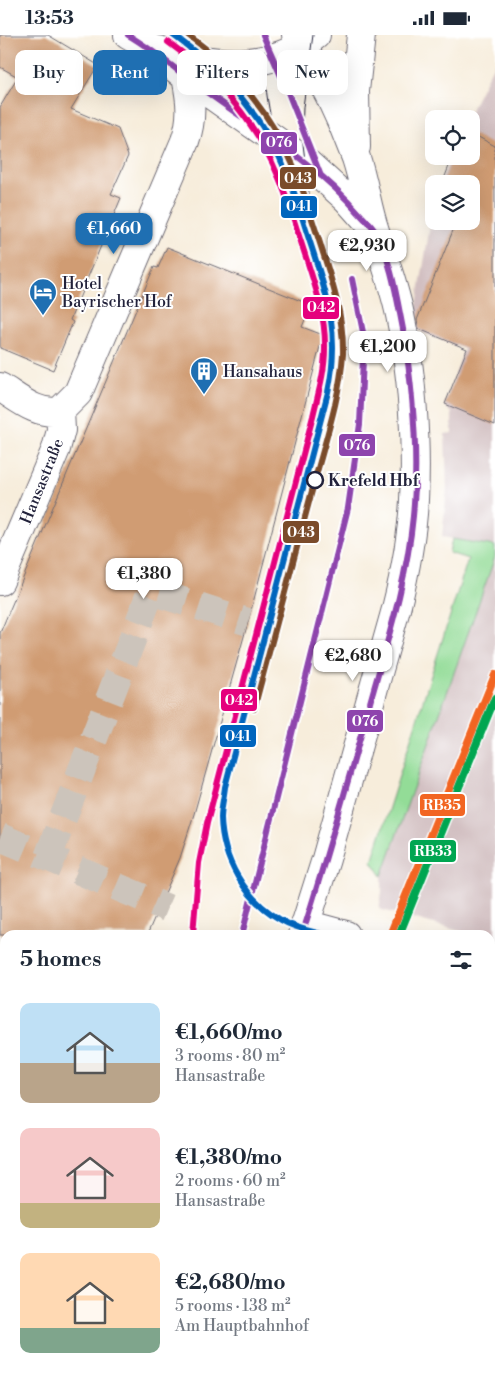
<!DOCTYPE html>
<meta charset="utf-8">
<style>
:root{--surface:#fff;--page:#f2f2f3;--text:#1f2937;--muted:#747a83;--accent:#1f6fb2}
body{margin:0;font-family:"Libre Bodoni",serif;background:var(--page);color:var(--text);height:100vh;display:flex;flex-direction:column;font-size:19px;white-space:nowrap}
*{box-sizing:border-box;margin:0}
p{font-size:16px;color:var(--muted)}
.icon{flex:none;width:28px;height:28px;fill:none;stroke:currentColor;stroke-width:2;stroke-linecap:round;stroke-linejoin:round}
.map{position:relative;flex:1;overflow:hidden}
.details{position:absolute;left:0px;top:895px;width:495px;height:446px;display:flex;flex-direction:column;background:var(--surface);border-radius:15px 15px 0 0;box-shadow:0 5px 20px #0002}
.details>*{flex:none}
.top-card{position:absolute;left:15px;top:15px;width:465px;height:45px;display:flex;gap:10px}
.tools{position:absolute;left:425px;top:75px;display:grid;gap:10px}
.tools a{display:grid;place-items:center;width:55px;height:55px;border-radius:10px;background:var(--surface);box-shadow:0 5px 20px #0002;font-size:25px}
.price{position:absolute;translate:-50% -42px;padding:0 11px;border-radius:10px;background:#fff;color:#222;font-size:16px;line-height:32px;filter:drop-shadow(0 1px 2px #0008)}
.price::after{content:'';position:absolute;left:50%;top:30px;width:15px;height:11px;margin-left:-8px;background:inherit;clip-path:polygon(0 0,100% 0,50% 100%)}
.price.active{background:var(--accent);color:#fff}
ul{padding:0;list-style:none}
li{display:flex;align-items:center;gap:15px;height:125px;padding:0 20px}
li span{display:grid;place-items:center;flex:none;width:140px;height:100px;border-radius:10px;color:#555}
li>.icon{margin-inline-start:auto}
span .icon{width:60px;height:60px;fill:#fffc;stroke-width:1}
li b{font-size:21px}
h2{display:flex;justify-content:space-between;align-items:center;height:60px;padding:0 20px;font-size:21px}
.pill{padding:0 18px;border-radius:10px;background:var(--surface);box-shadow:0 5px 20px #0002;font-size:18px;line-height:45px}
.pill.active{background:var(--accent);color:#fff}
.status{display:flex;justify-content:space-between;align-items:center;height:35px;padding:0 25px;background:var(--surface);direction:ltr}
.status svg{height:14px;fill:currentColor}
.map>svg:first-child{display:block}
</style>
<div class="status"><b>13:53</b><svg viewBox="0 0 49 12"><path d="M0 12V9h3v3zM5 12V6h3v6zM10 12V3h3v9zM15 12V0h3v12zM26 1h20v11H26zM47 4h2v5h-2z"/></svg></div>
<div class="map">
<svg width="495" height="1341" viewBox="0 0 495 1341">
<rect width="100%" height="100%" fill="#fff"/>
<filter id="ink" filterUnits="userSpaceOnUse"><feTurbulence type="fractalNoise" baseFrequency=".02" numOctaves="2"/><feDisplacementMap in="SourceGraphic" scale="10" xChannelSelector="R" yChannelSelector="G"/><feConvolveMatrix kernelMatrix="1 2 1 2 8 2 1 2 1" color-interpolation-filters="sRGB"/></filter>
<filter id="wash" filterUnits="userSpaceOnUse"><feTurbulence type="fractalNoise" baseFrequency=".0096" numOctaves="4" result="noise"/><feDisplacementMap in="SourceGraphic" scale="20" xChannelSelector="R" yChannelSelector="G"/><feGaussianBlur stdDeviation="1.12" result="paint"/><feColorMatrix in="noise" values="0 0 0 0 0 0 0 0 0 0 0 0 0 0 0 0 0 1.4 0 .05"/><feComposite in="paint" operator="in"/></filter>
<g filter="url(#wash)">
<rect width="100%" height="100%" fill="#f7eddb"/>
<path fill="#d2bfc1" d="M495,27V511L442,502L447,454L445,399L452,398V378L444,370L464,314L413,294L434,167V186H471V149H440L451,121H471V84H466Z
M495,522V906L490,905V900H474L379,874L382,857V841Z"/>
<path fill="#93dc97" stroke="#5a7f69" d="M452,504L495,511V522L382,841L372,826L468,524L449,518Z
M0,927L5,930V1160L0,1171Z
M495,1111V1203L490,1217V1118Z"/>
<g id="blocks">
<path fill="#d09c73" d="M0,0H48L98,30L71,74L118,94L128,121L111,159L121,163L70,285L73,287L53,335L0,313V72L18,42L0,32Z
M471,98L495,111V390L445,369L467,314L419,294L417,285L456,188L453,186H471V149H442L453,121H471Z
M167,212L311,270L302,292L323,300L248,587L194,779L180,823L147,900H0V598L154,232L158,233Z"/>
</g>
</g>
<g filter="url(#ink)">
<use href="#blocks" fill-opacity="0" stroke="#6d6973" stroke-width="1"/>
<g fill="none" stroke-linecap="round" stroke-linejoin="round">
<path stroke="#ccc4bb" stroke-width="28" stroke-dasharray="28 14" stroke-linecap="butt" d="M0,802L167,873
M48,822L151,556L248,587"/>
<g stroke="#6d6973" stroke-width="30">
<path id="minor" d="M128,0L149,12L186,42L305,126L348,165L371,191
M296,0C319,37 341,82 356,123C364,147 367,172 375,196C384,224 394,251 400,280C412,335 417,409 414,465C412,502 405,538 396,574L326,824L302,900
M158,15C210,30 271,38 316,0
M356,112L355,56L361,0
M0,352C18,363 38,381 60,376
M0,546L56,414L61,395L60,376L78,358L185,106C193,83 191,66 186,42
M305,889L346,900
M490,941L495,942
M127,1341L129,1336"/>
</g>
<use href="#minor" stroke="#fff" stroke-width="28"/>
<path stroke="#22223b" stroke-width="1" d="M266,0C261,46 270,86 283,130
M310,166L302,101L303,72L313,0"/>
<path stroke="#22223b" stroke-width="4" stroke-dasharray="8 4" stroke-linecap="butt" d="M490,996L495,986
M490,1084L495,1076
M311,1341L313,1336
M335,1341L337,1336"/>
<g stroke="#fff" stroke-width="10">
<path id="bus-1" d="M128,0C157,17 181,39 208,58C260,96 317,129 359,178C365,185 372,190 376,198C391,224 397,264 403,294C413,355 419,419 413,481C407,544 388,604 371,664C349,743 327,822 302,900
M263,0L287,55L321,141
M242,900L348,473L360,389L364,302L352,244"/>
</g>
<use href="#bus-1" stroke="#8e44ad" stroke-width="6"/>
<g stroke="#fff" stroke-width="11">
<path id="rail-1" d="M390,900L495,640"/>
</g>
<g stroke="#fff" stroke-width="11">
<path id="rail-2" d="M399,900L495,663"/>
</g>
<use href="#rail-1" stroke="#f26522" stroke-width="8"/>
<use href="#rail-2" stroke="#00a651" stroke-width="8"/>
<g stroke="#fff" stroke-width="10">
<path id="tram-1" d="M173,0C223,36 264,82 287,139C296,160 302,183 309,204C327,260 341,298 328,357L225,752C224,762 221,772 221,783C222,824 245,865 281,885C294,893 310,896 325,900"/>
</g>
<g stroke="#fff" stroke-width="10">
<path id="tram-2" d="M168,7C217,42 256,86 279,143C288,164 294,186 301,207C312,242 326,277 325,314C325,337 318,359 313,381L207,788L199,828L193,899"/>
</g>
<g stroke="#fff" stroke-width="10">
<path id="tram-3" d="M188,0C235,34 272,81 295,134C304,156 310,179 318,202C330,240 344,279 343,319C340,364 324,409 313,452C293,526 274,600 254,674"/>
</g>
<use href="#tram-1" stroke="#0065bd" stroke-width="6"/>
<use href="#tram-2" stroke="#e5007d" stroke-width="6"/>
<use href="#tram-3" stroke="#7a4b2a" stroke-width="6"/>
</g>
</g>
<defs>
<g id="hotel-pin" transform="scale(1.4375)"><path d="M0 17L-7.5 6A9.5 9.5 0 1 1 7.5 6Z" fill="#1f6fb2" stroke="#fff"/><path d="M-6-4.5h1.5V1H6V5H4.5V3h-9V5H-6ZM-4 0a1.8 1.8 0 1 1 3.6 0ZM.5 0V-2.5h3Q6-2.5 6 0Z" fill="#fff"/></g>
<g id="building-pin" transform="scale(1.4375)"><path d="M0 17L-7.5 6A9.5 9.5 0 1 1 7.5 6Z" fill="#1f6fb2" stroke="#fff"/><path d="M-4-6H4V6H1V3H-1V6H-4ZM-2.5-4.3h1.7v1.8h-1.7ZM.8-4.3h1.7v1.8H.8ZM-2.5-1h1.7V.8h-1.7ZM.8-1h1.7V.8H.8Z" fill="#fff"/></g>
</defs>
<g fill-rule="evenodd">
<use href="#hotel-pin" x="43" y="257"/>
<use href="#building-pin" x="204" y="336"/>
</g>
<circle fill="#fff" stroke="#22223b" stroke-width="2.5" cx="315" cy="445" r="8"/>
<g text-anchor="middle" stroke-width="4" stroke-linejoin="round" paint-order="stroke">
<g font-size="16" fill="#22223b" stroke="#fff" text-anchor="start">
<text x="62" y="254">Hotel<tspan x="62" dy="18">Bayrischer Hof</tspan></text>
<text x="223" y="342">Hansahaus</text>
</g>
<g font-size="16" font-weight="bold" fill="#22223b" stroke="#fff" text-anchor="start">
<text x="328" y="451">Krefeld Hbf</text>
</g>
<g font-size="16" fill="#22223b" stroke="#fff">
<text transform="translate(41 446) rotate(-68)" y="6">Hansastraße</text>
</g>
</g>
<g stroke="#fff" stroke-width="2">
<rect x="260" y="96" width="38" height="24" rx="5" fill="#8e44ad"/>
<rect x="279" y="131" width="38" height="24" rx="5" fill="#7a4b2a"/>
<rect x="280" y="160" width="38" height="24" rx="5" fill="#0065bd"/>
<rect x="302" y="261" width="38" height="24" rx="5" fill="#e5007d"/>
<rect x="338" y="398" width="38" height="24" rx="5" fill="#8e44ad"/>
<rect x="282" y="485" width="38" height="24" rx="5" fill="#7a4b2a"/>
<rect x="220" y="653" width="38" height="24" rx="5" fill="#e5007d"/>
<rect x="346" y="674" width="38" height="24" rx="5" fill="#8e44ad"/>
<rect x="219" y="689" width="38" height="24" rx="5" fill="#0065bd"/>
<rect x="419" y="758" width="47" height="24" rx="5" fill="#f26522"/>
<rect x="409" y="804" width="48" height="24" rx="5" fill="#00a651"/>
</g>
<g font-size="14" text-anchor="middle" font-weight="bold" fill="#fff">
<text x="279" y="112">076</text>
<text x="298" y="148">043</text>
<text x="299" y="176">041</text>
<text x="321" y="277">042</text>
<text x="357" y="415">076</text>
<text x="301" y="502">043</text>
<text x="239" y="670">042</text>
<text x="365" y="691">076</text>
<text x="238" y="706">041</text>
<text x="442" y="775">RB35</text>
<text x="433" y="821">RB33</text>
</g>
</svg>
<div class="tools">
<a><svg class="icon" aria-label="locate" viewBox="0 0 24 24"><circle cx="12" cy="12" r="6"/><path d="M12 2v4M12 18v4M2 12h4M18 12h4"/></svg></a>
<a><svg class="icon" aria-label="layers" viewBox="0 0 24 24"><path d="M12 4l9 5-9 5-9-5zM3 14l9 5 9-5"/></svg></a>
</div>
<b class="price active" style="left:114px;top:220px">€1,660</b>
<b class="price" style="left:367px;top:237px">€2,930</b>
<b class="price" style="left:388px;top:338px">€1,200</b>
<b class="price" style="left:144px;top:565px">€1,380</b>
<b class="price" style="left:353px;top:647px">€2,680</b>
<div class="top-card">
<a class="pill">Buy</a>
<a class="pill active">Rent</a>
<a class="pill">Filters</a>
<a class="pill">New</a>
</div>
<section class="details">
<h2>5 homes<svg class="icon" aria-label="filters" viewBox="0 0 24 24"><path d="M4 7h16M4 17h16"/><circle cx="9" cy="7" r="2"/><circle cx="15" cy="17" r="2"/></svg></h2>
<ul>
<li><span style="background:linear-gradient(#bfe0f5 60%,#b9a48a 0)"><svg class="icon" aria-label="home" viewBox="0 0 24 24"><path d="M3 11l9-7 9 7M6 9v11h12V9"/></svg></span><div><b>€1,660/mo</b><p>3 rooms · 80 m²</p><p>Hansastraße</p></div></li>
<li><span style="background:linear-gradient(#f6c9c9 75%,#c2b280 0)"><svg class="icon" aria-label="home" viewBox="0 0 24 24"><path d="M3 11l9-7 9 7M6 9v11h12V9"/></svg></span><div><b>€1,380/mo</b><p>2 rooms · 60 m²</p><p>Hansastraße</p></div></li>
<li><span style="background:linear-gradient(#ffd9b3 75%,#7fa58c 0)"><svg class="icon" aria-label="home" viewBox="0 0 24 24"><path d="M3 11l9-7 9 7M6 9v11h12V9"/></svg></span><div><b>€2,680/mo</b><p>5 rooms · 138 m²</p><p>Am Hauptbahnhof</p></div></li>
</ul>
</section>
</div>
